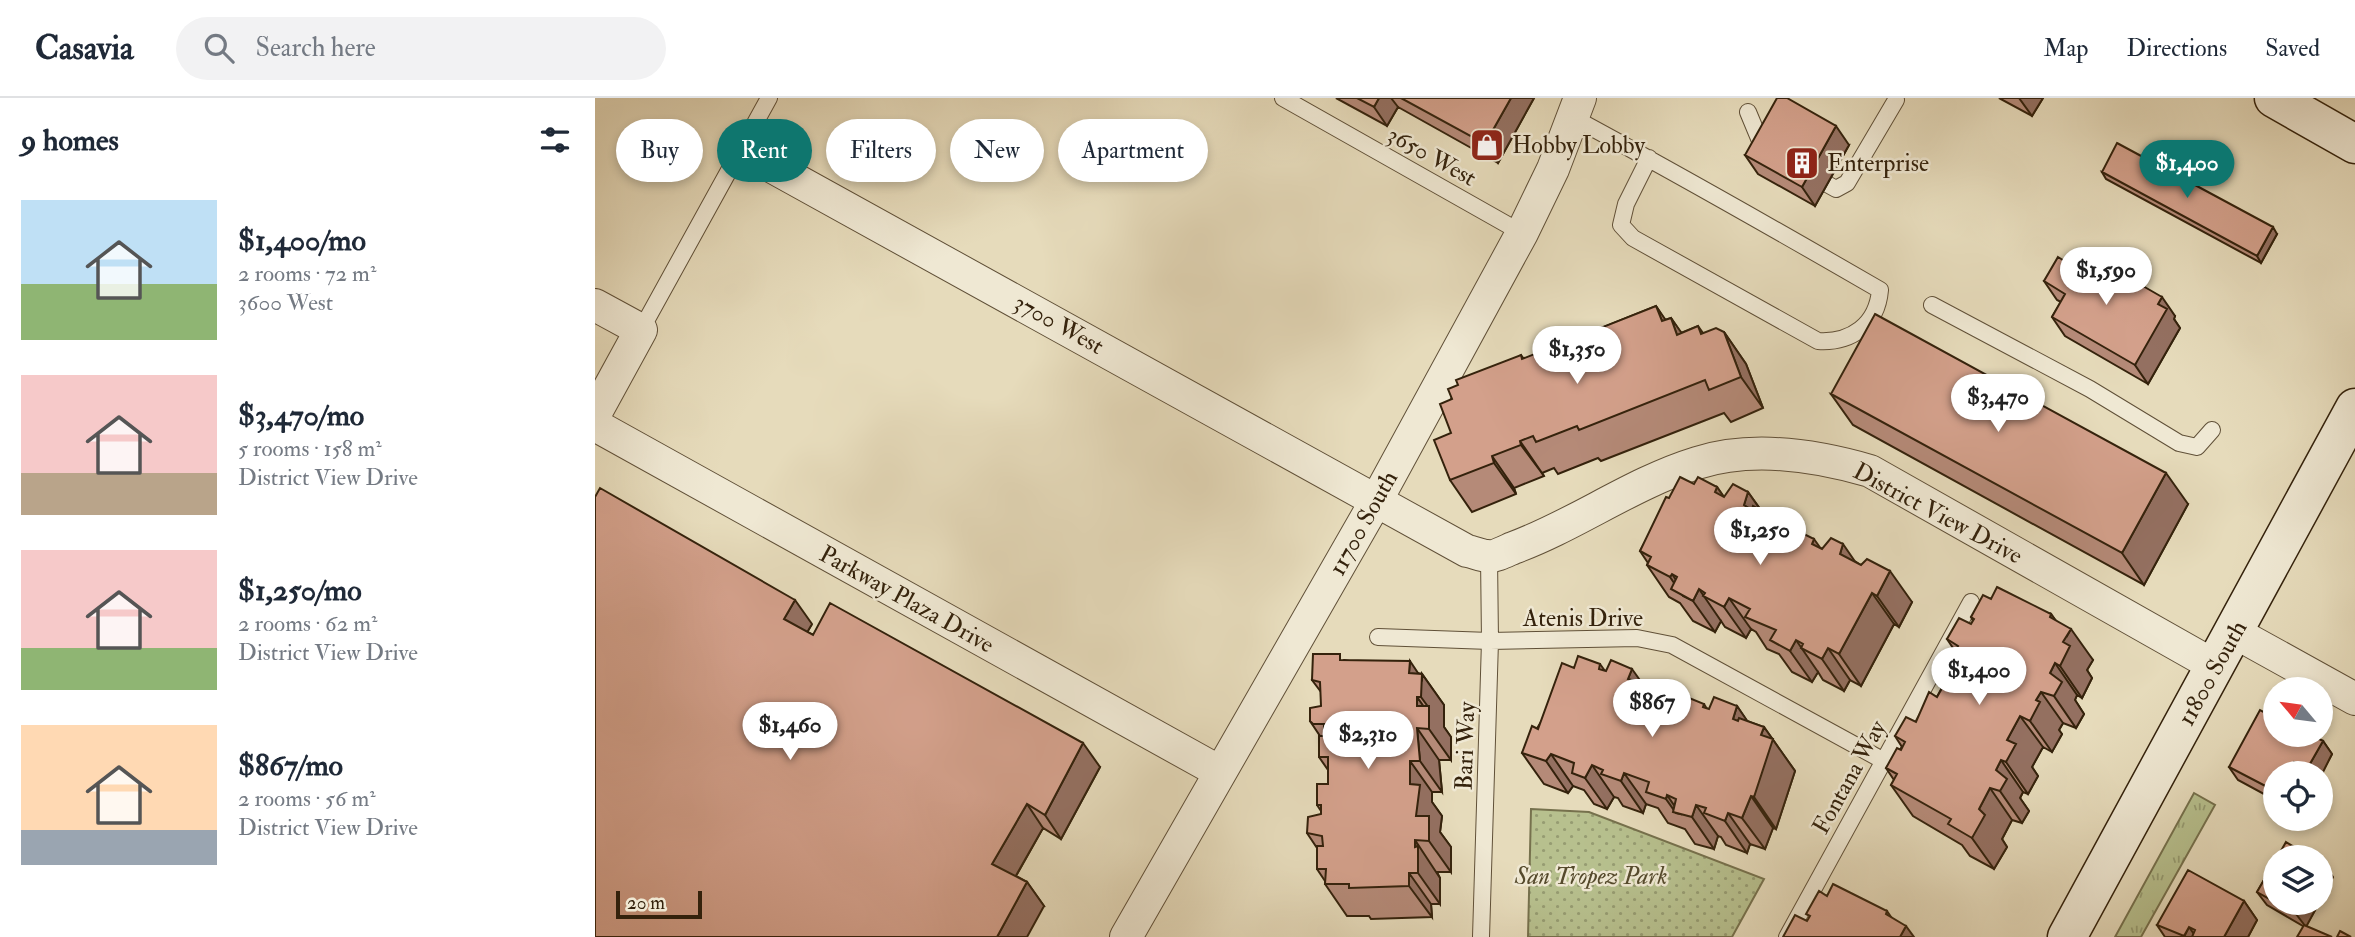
<!DOCTYPE html>
<meta charset="utf-8">
<style>
:root{--surface:#fff;--page:#f2f2f3;--text:#1f2937;--muted:#747a83;--line:#e0e1e3;--accent:#0f766e}
body{margin:0;font-family:"IM FELL Double Pica",serif;background:var(--page);color:var(--text);height:100vh;display:flex;flex-direction:column;font-size:26px;white-space:nowrap}
*{box-sizing:border-box;margin:0}
p{font-size:23px;color:var(--muted)}
.icon{flex:none;width:38px;height:38px;fill:none;stroke:currentColor;stroke-width:2;stroke-linecap:round;stroke-linejoin:round}
.map{position:relative;flex:1;overflow:hidden}
.side{display:flex;flex-direction:column;background:var(--surface);width:595px}
.side>*{flex:none}
.top-card{position:absolute;left:21px;top:21px;width:665px;height:63px;display:flex;gap:14px}
.needle{width:46px;rotate:299deg}
.controls{position:absolute;left:1668px;top:579px;display:grid;gap:14px}
.controls a{display:grid;place-items:center;width:70px;height:70px;border-radius:50%;background:var(--surface);box-shadow:0 4px 10px #0003;font-size:35px}
.scale{position:absolute;left:21px;bottom:18px;width:86px;box-sizing:border-box;padding-left:7px;border:4px solid #34220c;border-top:0;font-size:19px;line-height:24px;white-space:nowrap;color:#34220c;-webkit-text-stroke:5px #efe8d3;paint-order:stroke}
.price{position:absolute;translate:-50% -60px;padding:0 16px;border-radius:24px;background:#fff;color:#222;font-size:23px;line-height:46px;filter:drop-shadow(0 2px 4px #0008)}
.price::after{content:'';position:absolute;left:50%;top:42px;width:21px;height:16px;margin-left:-10px;background:inherit;clip-path:polygon(0 0,100% 0,50% 100%)}
.price.current{background:var(--accent);color:#fff}
ul{padding:0;list-style:none}
li{display:flex;align-items:center;gap:21px;height:175px;padding:0 21px}
li span{display:grid;place-items:center;flex:none;width:196px;height:140px;border-radius:0px;color:#555}
li>.icon{margin-inline-start:auto}
span .icon{width:84px;height:84px;fill:#fffc;stroke-width:1}
li b{font-size:30px}
h2{display:flex;justify-content:space-between;align-items:center;height:84px;padding:0 21px;font-size:30px}
.pill{padding:0 24px;border-radius:32px;background:var(--surface);box-shadow:0 4px 10px #0003;font-size:24px;line-height:63px}
.pill.current{background:var(--accent);color:#fff}
header{display:flex;align-items:center;gap:42px;box-sizing:border-box;height:98px;padding:0 35px;background:var(--surface);border-bottom:2px solid var(--line)}
header strong{font-size:33px}
nav{display:flex;gap:38px;margin-inline-start:auto;font-size:24px}
.search{width:490px;height:63px;background:var(--page);display:flex;align-items:center;gap:18px;box-sizing:border-box;padding:0 24px;border-radius:38px;color:var(--muted);font-size:26px}
main{display:flex;flex:1;min-height:0}
.map>svg:first-child{display:block}
</style>
<header>
<strong>Casavia</strong>
<div class="search"><svg class="icon" aria-label="search" viewBox="0 0 24 24"><circle cx="10" cy="10" r="6"/><path d="M15 15l6 6"/></svg>Search here</div>
<nav><a>Map</a><a>Directions</a><a>Saved</a></nav>
</header>
<main>
<section class="side">
<h2>9 homes<svg class="icon" aria-label="filters" viewBox="0 0 24 24"><path d="M4 7h16M4 17h16"/><circle cx="9" cy="7" r="2"/><circle cx="15" cy="17" r="2"/></svg></h2>
<ul>
<li><span style="background:linear-gradient(#bfe0f5 60%,#8fb573 0)"><svg class="icon" aria-label="home" viewBox="0 0 24 24"><path d="M3 11l9-7 9 7M6 9v11h12V9"/></svg></span><div><b>$1,400/mo</b><p>2 rooms · 72 m²</p><p>3600 West</p></div></li>
<li><span style="background:linear-gradient(#f6c9c9 70%,#b9a48a 0)"><svg class="icon" aria-label="home" viewBox="0 0 24 24"><path d="M3 11l9-7 9 7M6 9v11h12V9"/></svg></span><div><b>$3,470/mo</b><p>5 rooms · 158 m²</p><p>District View Drive</p></div></li>
<li><span style="background:linear-gradient(#f6c9c9 70%,#8fb573 0)"><svg class="icon" aria-label="home" viewBox="0 0 24 24"><path d="M3 11l9-7 9 7M6 9v11h12V9"/></svg></span><div><b>$1,250/mo</b><p>2 rooms · 62 m²</p><p>District View Drive</p></div></li>
<li><span style="background:linear-gradient(#ffd9b3 75%,#9aa5b1 0)"><svg class="icon" aria-label="home" viewBox="0 0 24 24"><path d="M3 11l9-7 9 7M6 9v11h12V9"/></svg></span><div><b>$867/mo</b><p>2 rooms · 56 m²</p><p>District View Drive</p></div></li>
</ul>
</section>
<div class="map">
<svg width="1760" height="839" viewBox="0 0 1760 839">
<defs>
<pattern id="grass-tufts" width="24" height="20" patternUnits="userSpaceOnUse" patternTransform="scale(1.75)"><rect width="24" height="20" fill="#b7c08e"/><path d="M3 7l-1-3M5 7V3M7 7l1-3M15 17l-1-3M17 17v-4M19 17l1-3" fill="none" stroke="#969c72"/></pattern>
<pattern id="park-dots" width="8" height="8" patternUnits="userSpaceOnUse" patternTransform="scale(1.75)"><rect width="8" height="8" fill="#b7c08e"/><path d="M2 2h.1M6 6h.1" fill="none" stroke="#969c72" stroke-width="1.8" stroke-linecap="round"/></pattern>
</defs>
<rect width="100%" height="100%" fill="#e6dbbb"/>
<filter id="stains"><feTurbulence type="fractalNoise" baseFrequency=".00286" numOctaves="4"/><feColorMatrix values="0 0 0 0 .2 0 0 0 0 .09 0 0 0 0 .02 0 0 0 .5 -.17"/></filter>
<radialGradient id="worn" r=".72"><stop offset=".6" stop-color="#630" stop-opacity="0"/><stop offset="1" stop-color="#630" stop-opacity=".3"/></radialGradient>
<path fill="url(#grass-tufts)" stroke="#76714d" stroke-width="2" d="M1599,695L1620,707L1546,839H1520Z"/>
<path fill="url(#park-dots)" stroke="#76714d" stroke-width="2" d="M936,711L994,714L1169,781L1137,839H933Z"/>
<g fill="none" stroke-linecap="round" stroke-linejoin="round">
<g stroke="#605038" stroke-width="18">
<path id="lane" d="M688,0L927,135
M1153,14L1168,50L1172,52
M977,19C1081,75 1183,133 1285,192C1282,227 1256,245 1223,243L1038,140L1026,127L1031,106L1054,60
M1232,86L1241,91L1252,85L1301,2
M1337,207L1495,291L1584,345L1602,349L1617,332
M46,232L174,0
M783,539L895,543L1042,540L1077,547L1289,663
M886,839L895,543L894,459
M1192,839L1376,504"/>
</g>
<g stroke="#605038" stroke-width="34">
<path id="street" d="M145,51L872,453C879,454 886,458 893,458C900,459 911,453 918,450C981,427 1037,385 1102,365C1158,347 1220,357 1275,373L1620,568
M0,207L46,232L0,316
M0,327L625,674
M1639,534L1760,601
M531,839L781,403L927,135L958,71L985,0"/>
</g>
<g stroke="#34220c" stroke-width="41">
<path id="secondary" d="M1679,0L1760,46
M1472,839L1760,310"/>
</g>
<use href="#lane" stroke="#efe8d3" stroke-width="16"/>
<use href="#street" stroke="#efe8d3" stroke-width="32"/>
<use href="#secondary" stroke="#efe8d3" stroke-width="38"/>
</g>
<path fill="#b58a78" stroke="#34220c" stroke-width="2" d="M741,0H939L903,65L803,9L792,28Z
M1404,0H1448L1437,18Z
M1254,47L1220,108L1163,76L1150,57Z
M1507,74L1682,136L1666,165L1511,81Z
M1481,170L1580,218L1579,221L1585,230L1553,286L1470,238L1457,219L1466,204L1462,202L1449,183Z
M1061,208L1070,222L1076,220L1086,235L1103,228L1108,235L1129,234L1151,266L1168,310L1136,324L1129,315L1006,363L1003,360L963,376L959,370L947,375L949,378L919,390L921,396L877,414L855,382L857,301L926,257L929,261Z
M1236,296L1593,406L1549,487L1258,327Z
M1099,386L1122,389L1129,399L1153,394L1166,412L1191,437L1261,464L1317,504L1304,529L1299,526L1266,588L1255,582L1249,593L1228,582L1223,574L1217,584L1197,574L1184,556L1172,551L1161,534L1156,531L1151,540L1130,529L1126,523L1120,534L1098,523L1085,505L1074,499L1052,467L1053,465L1045,453L1074,400Z
M1396,501L1456,516L1461,523L1498,562L1492,572L1497,580L1487,600L1482,597L1480,602L1489,616L1481,630L1468,625L1464,632L1467,636L1457,654L1448,649L1437,669L1443,678L1433,696L1428,694L1425,700L1434,713L1427,725L1417,722L1407,741L1412,749L1399,771L1375,758L1367,747L1318,718L1296,687L1299,682L1291,670L1307,649L1300,638L1321,624L1342,599L1351,582L1345,573L1360,553L1352,541L1376,526L1378,523L1376,519Z
M217,526L212,534L505,669L466,741L448,730L421,778L432,784L449,808L0,839Z
M749,562L827,576L849,607V629L856,639V662H844L847,694H837V704L847,718L845,734L856,749V774H842L845,780V806H836L837,819L776,821L774,818H752L730,786V783L722,771V750L712,735L726,716V713L722,707L733,686V672L724,659L725,638L715,623L726,608V594L717,582Z
M1005,566L1010,573L1064,590L1074,604L1083,607L1109,606L1112,611H1114L1142,608L1152,623L1169,629L1200,673L1181,731L1178,730L1170,751L1155,746L1152,755L1131,747L1126,739L1123,738L1119,751L1100,746L1090,731L1073,725L1063,710L1051,706L1048,715L1028,708L1023,700L1019,699L1012,711L999,706L989,692L978,688L973,695L949,686L927,655L979,570Z
M1680,637L1728,643L1737,656L1726,676H1680V702L1643,682L1634,669Z
M1680,763V805H1724L1711,828H1708L1672,807L1662,794Z
M1649,803L1662,822L1653,839H1570L1562,827Z"/>
<path fill="#947061" stroke="#34220c" stroke-width="2" d="M784,0H796L803,9L792,28L779,9Z
M916,0H939L903,65L890,46Z
M1424,0H1448L1437,18Z
M1241,28L1254,47L1220,108L1207,89Z
M1678,129L1682,136L1666,165L1662,158Z
M1567,199L1580,218L1579,221L1585,230L1553,286L1540,267L1563,206Z
M1061,208L1083,240L1067,223Z
M1076,220L1098,251L1082,237Z
M1129,234L1151,266L1168,310L1146,279Z
M925,343L947,375L949,378L926,347Z
M897,358L919,390L921,396L899,365Z
M1571,375L1593,406L1549,487L1527,455Z
M1122,389L1144,421L1120,394Z
M1153,394L1174,424L1177,418L1199,449L1149,407Z
M1219,441L1241,472L1217,446Z
M1248,446L1270,478L1245,456Z
M1295,473L1317,504L1304,529L1282,498Z
M1077,476L1094,501L1088,498L1075,479Z
M1104,491L1126,523L1120,534L1098,503Z
M1277,495L1299,526L1266,588L1244,556Z
M1134,500L1156,531L1151,540L1129,509Z
M200,502L217,526L206,545L189,521Z
M1456,516L1472,538L1476,531L1498,562L1492,572L1497,580L1487,600L1465,568L1468,544L1455,519Z
M1201,542L1223,574L1217,584L1195,553Z
M1233,550L1255,582L1249,593L1227,561Z
M815,563L827,581V576L849,607V629L856,639V662L834,631L822,608V599L834,616V610L826,599L814,575Z
M1460,565L1482,597L1480,602L1489,616L1481,630L1459,598L1455,575Z
M1037,571L1059,602L1033,581Z
M1064,590L1087,621L1061,599Z
M1446,594L1468,625L1464,632L1467,636L1457,654L1435,623L1441,602Z
M1142,608L1164,640L1138,621Z
M1425,618L1448,649L1437,669L1443,678L1433,696L1411,664L1412,642Z
M1169,629L1200,673L1181,731L1159,699L1166,637Z
M822,630L844,662L847,694L825,663Z
M1728,643L1737,656L1726,678V676H1715L1712,671Z
M488,645L505,669L466,741L450,717Z
M956,656L978,688L973,695L951,663Z
M1406,662L1428,694L1425,700L1434,713L1427,725L1405,693L1401,672Z
M815,663L837,694V704L847,718L845,734L856,749V774L834,743L821,718L815,686Z
M1699,664L1707,676H1693Z
M997,667L1019,699L1012,711L990,680Z
M1029,675L1051,706L1048,715L1026,683Z
M1395,690L1417,722L1407,741L1412,749L1399,771L1377,740L1384,711Z
M1072,697L1085,716L1081,715L1071,701Z
M1156,698L1178,730L1170,751L1147,720Z
M432,706L448,730L414,790L397,766Z
M1101,707L1123,738L1119,751L1097,719Z
M1133,715L1155,746L1152,755L1130,723Z
M820,742L845,780V806L823,775Z
M1729,766L1738,779L1726,802V772Z
M814,775L836,806L837,819L814,788Z
M432,784L449,808L432,839H402Z
M1649,803L1662,822L1653,839H1629Z
M1707,805H1724L1711,829L1701,816Z
M1292,813L1307,835L1311,828L1319,839H1305L1291,816Z
M1594,829L1601,839H1589Z"/>
<path fill="#d3a08b" stroke="#34220c" stroke-width="2" d="M762,0H784L779,9Z
M806,0H916L890,46Z
M1182,0H1192L1241,28L1207,89L1150,57Z
M1522,45L1678,129L1662,158L1507,74Z
M1463,159L1481,170L1484,165L1495,171L1501,161L1567,199L1563,206L1572,211L1540,267L1457,219L1470,196L1449,183Z
M1061,208L1067,223L1076,220L1082,237L1103,228L1106,236L1121,230L1129,234L1146,279L1114,292L1110,282L984,332L982,328L941,344L938,338L925,343L926,347L897,358L899,365L855,382L839,342L856,335L845,306L857,301L853,291L863,287L861,282L926,257L927,261Z
M1280,216L1571,375L1527,455L1236,296Z
M1085,379L1099,386L1103,379L1122,389L1120,394L1129,399L1138,386L1153,394L1149,407L1157,412L1158,408L1177,418L1173,427L1196,440L1201,432L1219,441L1217,446L1227,451L1236,440L1248,446L1245,456L1266,467L1272,461L1295,473L1282,498L1277,495L1244,556L1233,550L1227,561L1206,550L1208,546L1201,542L1195,553L1175,542L1181,532L1150,519L1155,511L1134,500L1129,509L1108,498L1110,495L1104,491L1098,503L1076,491L1082,479L1077,476L1075,479L1052,467L1056,459L1045,453L1071,399L1074,400Z
M5,390L200,502L189,521L218,537L235,505L488,645L450,717L432,706L397,766L432,784L402,839H0V399Z
M1402,489L1456,516L1455,519L1476,531L1468,544L1475,548L1465,568L1460,565L1455,575L1467,584L1459,598L1446,594L1441,602L1445,604L1435,623L1425,618L1412,642L1421,646L1411,664L1406,662L1401,672L1412,681L1405,693L1395,690L1384,711L1390,717L1377,740L1353,726L1356,721L1296,687L1302,676L1291,670L1302,650L1306,652L1310,644L1300,638L1311,619L1321,624L1334,594L1342,599L1354,578L1345,573L1357,553L1359,554L1363,548L1352,541L1364,520L1376,526L1379,521L1376,519L1388,497L1396,501Z
M718,556H745V562L815,563L814,575L827,576L826,599H822V608H834V631L822,630L825,663H815V686L825,687L821,718H834V743L820,742V749L823,748V775H814V788L754,790V786H730L731,771H722V748H728L727,738L712,735L713,719L726,716V707H722V686H733V659H724V638H729V626H718L715,623V610L726,608L725,584L717,582Z
M983,558L1005,566L1004,571L1011,573L1016,562L1037,571L1033,581L1064,590L1061,599L1083,607L1087,597L1109,606L1108,609L1114,611L1119,599L1142,608L1138,621L1143,623L1144,620L1169,629L1166,637L1178,641L1159,699L1156,698L1147,720L1133,715L1130,723L1109,715L1111,710L1101,707L1097,719L1078,714L1081,701L1072,697L1071,701L1051,694L1054,684L1029,675L1026,683L1006,676L1008,672L997,667L990,680L977,675L979,665L956,656L951,663L927,655L937,628L943,631L967,565L979,570Z
M1680,611V637H1717L1728,643L1712,671L1699,664L1693,676H1680V693L1634,669L1665,612L1676,618Z
M1691,744L1718,760H1682Z
M1680,763V804L1662,794Z
M1726,764L1729,766L1726,772Z
M1593,772L1649,803L1629,839H1597L1600,832L1594,829L1589,838L1562,827Z
M1238,786L1292,813L1291,816L1311,828L1305,839H1188L1200,817L1212,823L1215,818L1211,816L1224,793L1232,798Z
M1682,805H1707L1701,816Z
M1709,827L1737,839H1702Z
M1745,833L1756,839H1742Z"/>
<defs>
<g id="shop-square" transform="scale(1.75)"><rect x="-9" y="-9" width="18" height="18" rx="4" fill="#8f2418" stroke="#efe8d3"/><path d="M-5-2.5h2.3a2.7 3.5 0 0 1 5.4 0H5L5.5 6h-11ZM-1.5-2.5h3a1.5 2.3 0 0 0-3 0Z" fill="#fff"/></g>
<g id="building-square" transform="scale(1.75)"><rect x="-9" y="-9" width="18" height="18" rx="4" fill="#8f2418" stroke="#efe8d3"/><path d="M-4-6H4V6H1V3H-1V6H-4ZM-2.5-4.3h1.7v1.8h-1.7ZM.8-4.3h1.7v1.8H.8ZM-2.5-1h1.7V.8h-1.7ZM.8-1h1.7V.8H.8Z" fill="#fff"/></g>
</defs>
<g fill-rule="evenodd">
<use href="#shop-square" x="892" y="47"/>
<use href="#building-square" x="1207" y="65"/>
</g>
<g text-anchor="middle" stroke-width="5" stroke-linejoin="round" paint-order="stroke">
<g font-size="24" fill="#34220c" stroke="#efe8d3" text-anchor="start">
<text x="917" y="55">Hobby Lobby</text>
<text x="1232" y="73">Enterprise</text>
</g>
<g font-size="24" fill="#34220c" stroke="#efe8d3">
<text transform="translate(837 58) rotate(29)" y="8">3650 West</text>
<text transform="translate(464 226) rotate(29)" y="8">3700 West</text>
<text transform="translate(1343 415) rotate(28)" y="8">District View Drive</text>
<text transform="translate(768 425) rotate(-61)" y="8">11700 South</text>
<text transform="translate(312 501) rotate(29)" y="8">Parkway Plaza Drive</text>
<text x="988" y="528">Atenis Drive</text>
<text transform="translate(1617 575) rotate(-61)" y="8">11800 South</text>
<text transform="translate(870 648) rotate(-88)" y="8">Bari Way</text>
<text transform="translate(1254 679) rotate(-61)" y="8">Fontana Way</text>
</g>
<g font-size="24" font-style="italic" fill="#554a2c" stroke="#efe8d3">
<text x="996" y="786">San Tropez Park</text>
</g>
</g>
<rect width="100%" height="100%" filter="url(#stains)"/>
<rect width="100%" height="100%" fill="url(#worn)"/>
</svg>
<div class="controls">
<a><svg class="needle" viewBox="-14 -14 28 28"><path d="M0-13l5 13h-10z" fill="#e53935"/><path d="M0 13l5-13h-10z" fill="#747a83"/></svg></a>
<a><svg class="icon" aria-label="locate" viewBox="0 0 24 24"><circle cx="12" cy="12" r="6"/><path d="M12 2v4M12 18v4M2 12h4M18 12h4"/></svg></a>
<a><svg class="icon" aria-label="layers" viewBox="0 0 24 24"><path d="M12 4l9 5-9 5-9-5zM3 14l9 5 9-5"/></svg></a>
</div>
<div class="scale">20 m</div>
<b class="price current" style="left:1592px;top:102px">$1,400</b>
<b class="price" style="left:1511px;top:209px">$1,590</b>
<b class="price" style="left:982px;top:288px">$1,350</b>
<b class="price" style="left:1403px;top:336px">$3,470</b>
<b class="price" style="left:1165px;top:469px">$1,250</b>
<b class="price" style="left:1384px;top:609px">$1,400</b>
<b class="price" style="left:1057px;top:641px">$867</b>
<b class="price" style="left:195px;top:664px">$1,460</b>
<b class="price" style="left:773px;top:673px">$2,310</b>
<div class="top-card">
<a class="pill">Buy</a>
<a class="pill current">Rent</a>
<a class="pill">Filters</a>
<a class="pill">New</a>
<a class="pill">Apartment</a>
</div>
</div>
</main>
